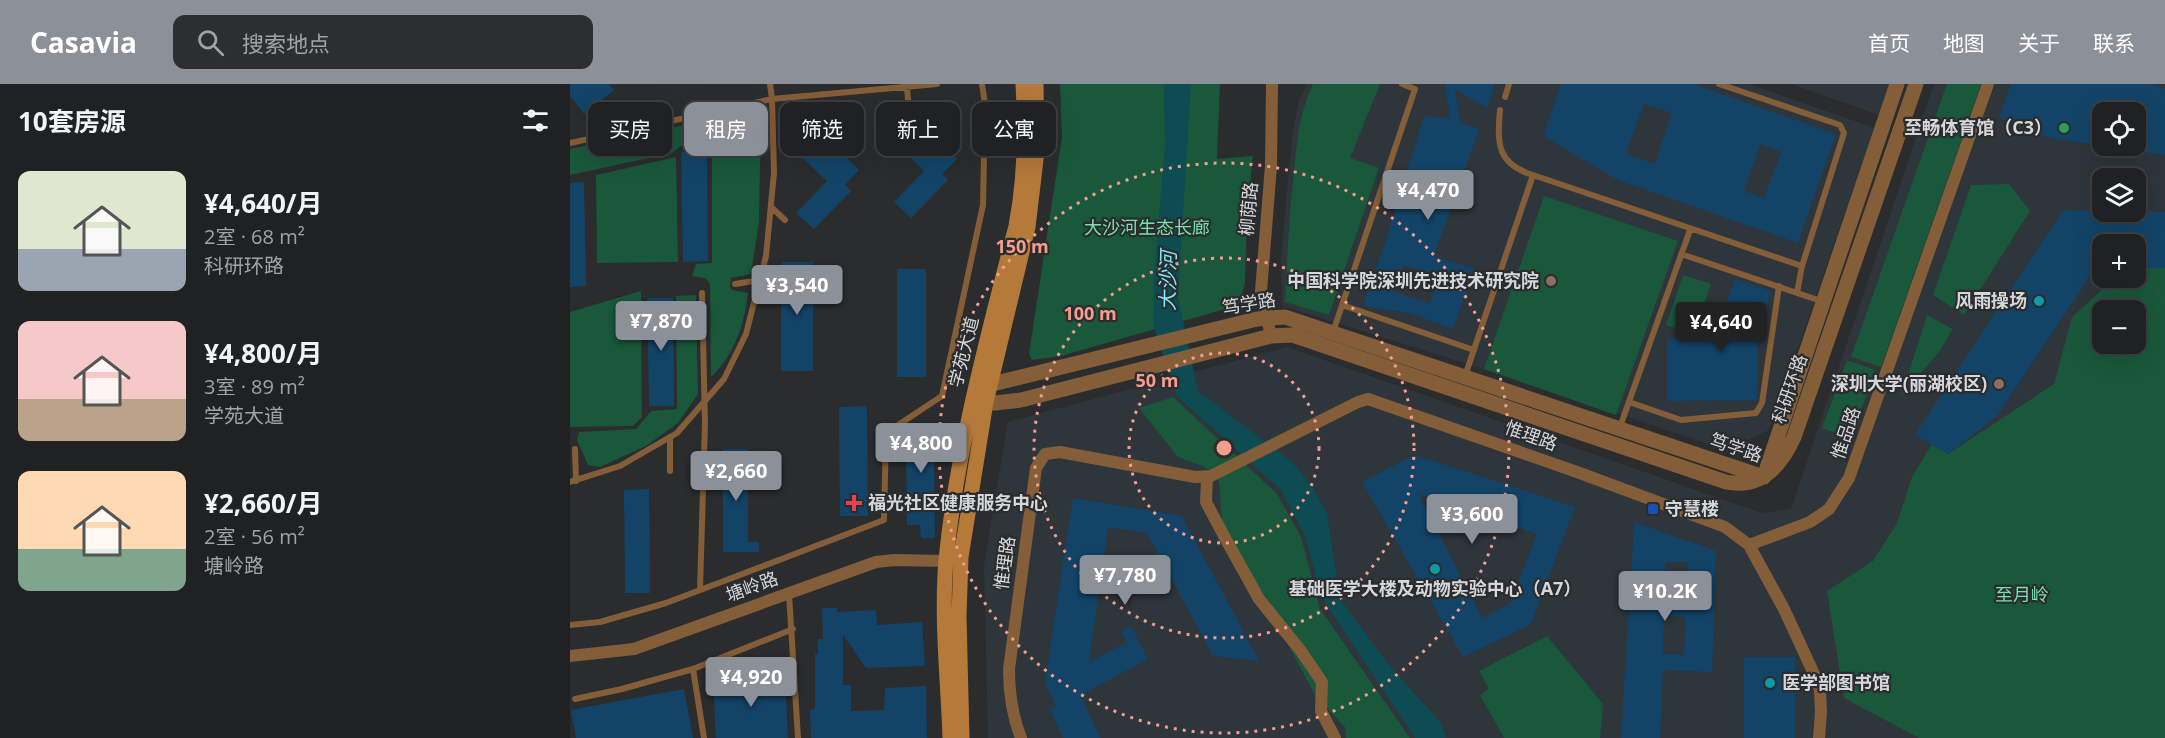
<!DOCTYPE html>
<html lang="zh">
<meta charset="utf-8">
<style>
:root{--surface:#202122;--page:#2d2e2f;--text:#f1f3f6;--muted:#a2a3a5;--line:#3d3e40;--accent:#8c9099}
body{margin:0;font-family:"Open Sans","Noto Sans SC",sans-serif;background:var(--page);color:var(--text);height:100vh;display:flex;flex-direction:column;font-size:22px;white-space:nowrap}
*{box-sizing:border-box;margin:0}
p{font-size:20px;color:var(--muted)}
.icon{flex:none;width:33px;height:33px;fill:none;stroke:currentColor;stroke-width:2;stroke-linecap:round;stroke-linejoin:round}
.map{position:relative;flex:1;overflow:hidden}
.drawer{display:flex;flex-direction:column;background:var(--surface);width:570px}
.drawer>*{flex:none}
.top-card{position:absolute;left:18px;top:18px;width:570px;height:54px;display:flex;gap:12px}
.tools{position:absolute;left:1522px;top:18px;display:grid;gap:12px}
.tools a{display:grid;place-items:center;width:54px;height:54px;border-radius:12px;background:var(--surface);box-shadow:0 6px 24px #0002,0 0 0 2px var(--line);font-size:30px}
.price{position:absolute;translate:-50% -51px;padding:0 14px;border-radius:6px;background:var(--accent);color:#fff;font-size:20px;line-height:39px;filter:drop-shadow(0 2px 3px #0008)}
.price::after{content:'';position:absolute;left:50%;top:36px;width:18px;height:14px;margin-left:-9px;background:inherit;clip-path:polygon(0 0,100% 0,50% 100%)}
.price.active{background:#222;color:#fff}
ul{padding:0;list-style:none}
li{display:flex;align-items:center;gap:18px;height:150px;padding:0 18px}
li span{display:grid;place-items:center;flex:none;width:168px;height:120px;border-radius:12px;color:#555}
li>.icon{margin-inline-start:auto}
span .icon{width:72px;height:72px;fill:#fffc;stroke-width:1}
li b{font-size:26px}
h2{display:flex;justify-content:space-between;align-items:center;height:72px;padding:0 18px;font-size:26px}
.chip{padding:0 21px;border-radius:12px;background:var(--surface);box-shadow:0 6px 24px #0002,0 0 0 2px var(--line);font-size:21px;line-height:54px}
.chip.active{background:var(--accent);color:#fff}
header{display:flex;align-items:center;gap:36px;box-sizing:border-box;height:84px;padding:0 30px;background:var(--accent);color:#fff}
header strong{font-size:28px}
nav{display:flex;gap:33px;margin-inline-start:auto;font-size:21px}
.search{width:420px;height:54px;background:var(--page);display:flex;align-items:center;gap:15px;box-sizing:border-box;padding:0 21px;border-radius:12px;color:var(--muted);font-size:22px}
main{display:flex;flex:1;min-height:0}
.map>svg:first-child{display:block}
</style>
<header>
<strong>Casavia</strong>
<div class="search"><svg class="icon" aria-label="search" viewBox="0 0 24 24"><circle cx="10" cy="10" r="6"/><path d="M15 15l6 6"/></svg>搜索地点</div>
<nav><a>首页</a><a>地图</a><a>关于</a><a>联系</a></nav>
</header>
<main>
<section class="drawer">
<h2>10套房源<svg class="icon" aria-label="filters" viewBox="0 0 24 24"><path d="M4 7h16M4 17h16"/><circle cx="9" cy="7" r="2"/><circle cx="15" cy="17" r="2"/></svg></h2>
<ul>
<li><span style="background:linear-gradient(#dfe7d0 65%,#9aa5b1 0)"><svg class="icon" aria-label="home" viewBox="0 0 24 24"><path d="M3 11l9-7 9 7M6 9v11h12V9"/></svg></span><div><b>¥4,640/月</b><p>2室 · 68 m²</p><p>科研环路</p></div></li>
<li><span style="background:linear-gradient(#f6c9c9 65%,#b9a48a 0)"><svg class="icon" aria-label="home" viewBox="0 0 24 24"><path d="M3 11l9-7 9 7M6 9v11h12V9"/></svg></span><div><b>¥4,800/月</b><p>3室 · 89 m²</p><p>学苑大道</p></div></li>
<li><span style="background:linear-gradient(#ffd9b3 65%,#7fa58c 0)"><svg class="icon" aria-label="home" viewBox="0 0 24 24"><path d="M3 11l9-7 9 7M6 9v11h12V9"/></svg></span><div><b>¥2,660/月</b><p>2室 · 56 m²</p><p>塘岭路</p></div></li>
</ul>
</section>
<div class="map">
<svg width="1595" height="654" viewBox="0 0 1595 654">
<rect width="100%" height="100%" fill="#2a2c2e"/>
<path fill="#2e353b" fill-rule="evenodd" d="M737,0H1179L1305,44L1199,346L1157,366L914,285L712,222L711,171L723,45L729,16Z
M1221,0H1320L1309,31Z
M1364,0H1595V654H418L414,482L438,338L717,263L1192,429L1221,425ZM1533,28H1566V62H1533ZM1533,94H1566V128H1533ZM1533,160H1566V194H1533ZM1533,226H1566V260H1533Z"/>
<path fill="#19583b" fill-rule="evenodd" d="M490,0H650L647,75L683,72L677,131L675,199L669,221L491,272L462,276L459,270L492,53Z
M743,0H810L780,74L809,84L759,231L715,218C717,175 719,132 724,89C727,57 729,29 743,0Z
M1377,0H1411L1311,283L1281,273Z
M191,25L189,137L181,190L161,194L160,203L162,206L178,209C175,239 164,272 141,293L140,200L135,194L122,192L126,180L142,179V62H111L102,69L0,91V65Z
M106,73L108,178L27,179L26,91Z
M1439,100L1460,127L1394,231L1363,211L1401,101Z
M974,112L1108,157L1046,331L914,285Z
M1566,184H1595V654H1349L1274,614L1257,507L1303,477L1327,439L1342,393L1362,360L1378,370L1484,300L1502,233L1536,202L1549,194H1566ZM1533,226H1566V260H1533Z
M1113,191L1141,200L1124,250L1096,241Z
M71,207L72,333L63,342L0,343V228Z
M126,211L128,310L108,339L76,362L30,383L18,381L7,356L9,348L66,345L81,327L107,325L106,212Z
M1357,231L1383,245L1369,268L1331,313Z
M1277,276L1305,286L1281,355L1252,344Z
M603,313L707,410L731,453L750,525L840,654H776L775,643L746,613L652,437L649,398L644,391L635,383L608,373L569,324Z
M977,552L1033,620L1030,654H934L910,611L919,605L909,587Z"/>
<path fill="#0d4c52" d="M594,0H621L608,213L628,307L722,378L742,402L757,430L770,515L819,581L871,639L876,654H845L753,516L735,452L711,406L607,312L583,241L584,187L595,62Z"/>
<path fill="#134468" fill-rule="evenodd" d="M0,0H39L44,6L14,30L0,12Z
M875,0H925L917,24L885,5L890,38L909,45L864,172L904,185L883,245L839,229L793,222L816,156L854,32L880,34ZM834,181L869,193L860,220L824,208Z
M991,0H1123L1266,50L1228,159L1048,96L973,52ZM1074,20L1102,29L1085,80L1056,70ZM1190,60L1211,68L1194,114L1174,107Z
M1441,0H1583L1595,5V71L1566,67V28H1533V62L1480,54L1429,34Z
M345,35L387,75L372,90L378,96L341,134L324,118L354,87L324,57Z
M248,46L289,86L275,101L281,107L244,145L226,129L257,97L226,68Z
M111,68H137L138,177L113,178Z
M14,98L16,202L0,203V99Z
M1493,126L1595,128V184H1566V160H1533V184H1525L1428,331L1378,370L1345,351Z
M211,178H243V287H211Z
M327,185H356V293H327Z
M1165,195L1201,207L1188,246L1187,316L1097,317V255L1149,254V241Z
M77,214H103L104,322H79Z
M297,322L298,432H270L269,323Z
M373,342L374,372H364L365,454H351L350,441H337L336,372H328V348L335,343Z
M153,365H178V458H189V468H153Z
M845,371L1005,423L961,540L893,573L792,398ZM849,410L967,450L940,520L912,534Z
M79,405L80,509H55L54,406Z
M503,414L612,432L689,577L643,572L577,449L538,443L519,578L556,559L551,547L561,542L578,575L511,611L530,654H493L480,625L486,622L475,599Z
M1064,438L1146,467L1142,588L1093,586L1090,654H1051ZM1095,478H1118L1117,519L1094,518ZM1094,532L1116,533L1114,571L1093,570Z
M252,524H267V528L306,526L307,541L352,538L355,582L296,584L273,551V601H281V627L314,626L315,604L356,602L357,654H241L240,626L245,625V570H248V555H253Z
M1174,573H1225V654H1174Z
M215,592L218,654H146L143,595Z
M114,605L123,654H6L1,626Z"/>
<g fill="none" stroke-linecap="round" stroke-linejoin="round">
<path stroke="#845e39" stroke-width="6" d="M1149,0L1270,41L1274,49L1232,182L1227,209
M337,3L339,28
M935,13L939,0
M930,26C927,60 927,80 963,91
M0,59L202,15L367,0
M201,123L215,136
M1111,170L1254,218
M165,200L190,196
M772,221L904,266
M763,248L845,5L832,0
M895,292L963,91L1232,182
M1059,318L1111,336L1186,329L1192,319L1209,202
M1050,343L1120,146
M5,365L6,397
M100,387V353
M0,398L50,382L107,349L154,295L176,250L196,172L204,89L202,15L200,0
M130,506L135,339L132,209
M219,510L228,654
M0,541L30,538L96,519L314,436L316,349L372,312L413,121L415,20L412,0
M123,585L134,654
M5,615L52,605L123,585L223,545"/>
<path stroke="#845e39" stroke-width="12" d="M701,252L691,207L701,82L702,0
M637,393L636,418L654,452L689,515L731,567L752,598L751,627L765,654
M1179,461L1240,438L1259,425L1279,394L1418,0
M0,572L64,565L306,478L324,476L376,477
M451,654C442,631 439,610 439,585L466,384L475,370L490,368L625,393L641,392L788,318L798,315L1007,388L1155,443L1179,461L1214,525L1244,590L1250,606L1251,628L1249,654"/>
<path stroke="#845e39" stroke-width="15" d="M410,303L687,235L715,233L1194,393
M405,317L425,319L451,316L701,252L722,251L1156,398C1191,405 1211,382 1224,353L1346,0
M1195,390L1327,0"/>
<path stroke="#b5793a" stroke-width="15" d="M380,654C378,595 371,535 376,476C387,363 418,252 446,142C455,95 456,48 453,0
M392,654L389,532L391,473L416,318L458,143L467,67L466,0"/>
</g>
<g fill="none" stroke="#f59d8e" stroke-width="3" stroke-dasharray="3 6">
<circle cx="654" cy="364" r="95"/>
<circle cx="654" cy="364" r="190"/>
<circle cx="654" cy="364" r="285"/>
</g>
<circle fill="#2e9e5b" stroke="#2a2c2e" stroke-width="2" cx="1494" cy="44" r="6"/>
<g fill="#8d6e63" stroke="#2a2c2e" stroke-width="2">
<circle cx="981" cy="197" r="6"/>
<circle cx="1429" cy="300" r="6"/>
</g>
<g fill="#0f9aa8" stroke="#2a2c2e" stroke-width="2">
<circle cx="1469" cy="217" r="6"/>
<circle cx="865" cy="485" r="6"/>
<circle cx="1200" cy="599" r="6"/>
</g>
<path fill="#e0444e" stroke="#2a2c2e" stroke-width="2" d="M281 410h6v6h6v6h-6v6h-6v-6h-6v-6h6z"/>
<rect fill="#1a4fb4" stroke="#2a2c2e" stroke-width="2" x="1077" y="419" width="12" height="12" rx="3"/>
<g text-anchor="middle" stroke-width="4.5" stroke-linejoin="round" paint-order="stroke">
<g font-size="18" font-weight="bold" fill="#d5d7d8" stroke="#2a2c2e" text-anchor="end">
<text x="1482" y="50">至畅体育馆（C3）</text>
<text x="969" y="203">中国科学院深圳先进技术研究院</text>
<text x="1457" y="223">风雨操场</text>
<text x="1417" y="306">深圳大学(丽湖校区)</text>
<text x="298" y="425" text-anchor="start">福光社区健康服务中心</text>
<text x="1095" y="431" text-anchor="start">守慧楼</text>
<text x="865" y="511" text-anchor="middle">基础医学大楼及动物实验中心（A7）</text>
<text x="1212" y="605" text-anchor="start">医学部图书馆</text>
</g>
<g font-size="18" fill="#d5d7d8" stroke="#2a2c2e">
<text transform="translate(679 125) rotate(-85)" y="6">柳荫路</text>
<text transform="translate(679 220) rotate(-9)" y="6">笃学路</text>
<text transform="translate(394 268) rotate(-76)" y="6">学苑大道</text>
<text transform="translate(1220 305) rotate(-71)" y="6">科研环路</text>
<text transform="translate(1276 349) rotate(-71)" y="6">惟品路</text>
<text transform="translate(961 352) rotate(20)" y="6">惟理路</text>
<text transform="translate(1166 364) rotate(19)" y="6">笃学路</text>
<text transform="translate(435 479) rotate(-82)" y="6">惟理路</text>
<text transform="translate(182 503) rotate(-20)" y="6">塘岭路</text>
</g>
<g font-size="18" fill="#74e2a9" stroke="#2a2c2e">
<text x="577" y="150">大沙河生态长廊</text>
<text x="1452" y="517">至月岭</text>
</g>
<g font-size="20" font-style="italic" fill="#7aebf8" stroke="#2a2c2e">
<text transform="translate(598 197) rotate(-89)" y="7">大沙河</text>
</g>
</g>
<circle cx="654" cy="364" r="9" fill="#f59d8e" stroke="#2a2c2e" stroke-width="3"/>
<g font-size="18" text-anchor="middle" font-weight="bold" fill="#f59d8e" stroke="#2a2c2e" stroke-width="4.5" stroke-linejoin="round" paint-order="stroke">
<text x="452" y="169">150 m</text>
<text x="520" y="236">100 m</text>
<text x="587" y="303">50 m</text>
</g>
</svg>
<div class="tools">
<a><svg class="icon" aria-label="locate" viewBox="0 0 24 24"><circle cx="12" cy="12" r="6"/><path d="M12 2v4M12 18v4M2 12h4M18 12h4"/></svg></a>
<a><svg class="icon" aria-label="layers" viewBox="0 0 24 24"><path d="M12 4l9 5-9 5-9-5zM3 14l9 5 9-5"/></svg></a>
<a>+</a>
<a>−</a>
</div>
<b class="price" style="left:858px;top:137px">¥4,470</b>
<b class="price" style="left:227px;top:232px">¥3,540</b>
<b class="price" style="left:91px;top:268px">¥7,870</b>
<b class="price active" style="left:1151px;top:269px">¥4,640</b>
<b class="price" style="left:351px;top:390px">¥4,800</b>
<b class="price" style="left:166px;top:418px">¥2,660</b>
<b class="price" style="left:902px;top:461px">¥3,600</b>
<b class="price" style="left:555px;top:522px">¥7,780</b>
<b class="price" style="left:1095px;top:538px">¥10.2K</b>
<b class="price" style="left:181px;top:624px">¥4,920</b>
<div class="top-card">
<a class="chip">买房</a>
<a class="chip active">租房</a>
<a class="chip">筛选</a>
<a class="chip">新上</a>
<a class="chip">公寓</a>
</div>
</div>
</main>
